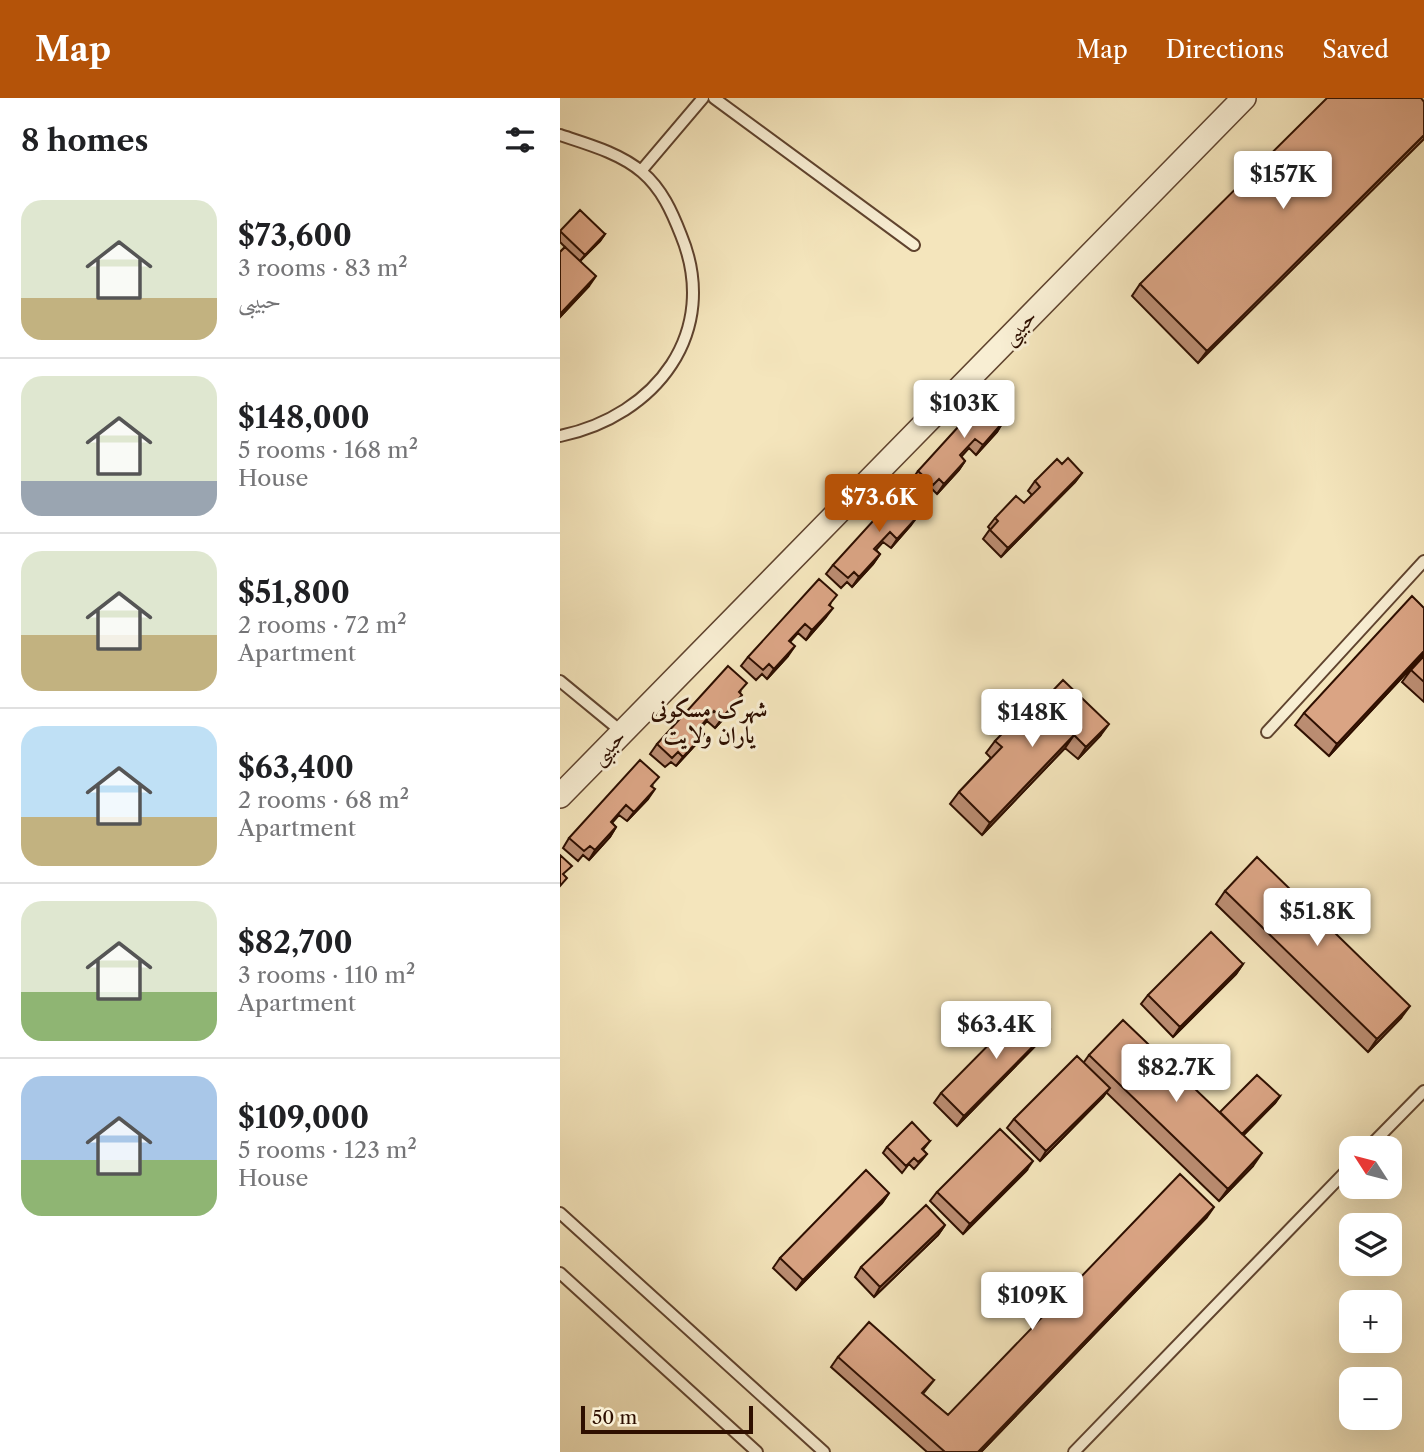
<!DOCTYPE html>
<meta charset="utf-8">
<style>
:root{--surface:#fff;--page:#f2f2f2;--text:#202124;--muted:#757577;--line:#e0e0e0;--accent:#b45309}
body{margin:0;font-family:"Libre Caslon Text",Amiri,serif;background:var(--page);color:var(--text);height:100vh;display:flex;flex-direction:column;font-size:26px;white-space:nowrap}
*{box-sizing:border-box;margin:0}
p{font-size:23px;color:var(--muted)}
.icon{flex:none;width:38px;height:38px;fill:none;stroke:currentColor;stroke-width:2;stroke-linecap:round;stroke-linejoin:round}
.map{position:relative;flex:1;overflow:hidden}
.drawer{display:flex;flex-direction:column;background:var(--surface);width:560px}
.drawer>*{flex:none}
.needle{width:46px;rotate:306deg}
.buttons{position:absolute;left:779px;top:1038px;display:grid;gap:14px}
.buttons a{display:grid;place-items:center;width:63px;height:63px;border-radius:14px;background:var(--surface);box-shadow:0 7px 28px #0002;font-size:35px}
.scale{position:absolute;left:21px;bottom:18px;width:172px;box-sizing:border-box;padding-left:7px;border:4px solid #2e0f00;border-top:0;font-size:19px;line-height:24px;white-space:nowrap;color:#2e0f00;-webkit-text-stroke:5px #f8eed3;paint-order:stroke}
.price{position:absolute;translate:-50% -60px;padding:0 16px;border-radius:7px;background:#fff;color:#222;font-size:23px;line-height:46px;filter:drop-shadow(0 2px 4px #0008)}
.price::after{content:'';position:absolute;left:50%;top:42px;width:21px;height:16px;margin-left:-10px;background:inherit;clip-path:polygon(0 0,100% 0,50% 100%)}
.price.selected{background:var(--accent);color:#fff}
ul{padding:0;list-style:none}
li{display:flex;align-items:center;gap:21px;height:175px;padding:0 21px}
li+li{border-top:2px solid var(--line)}
li span{display:grid;place-items:center;flex:none;width:196px;height:140px;border-radius:21px;color:#555}
li>.icon{margin-inline-start:auto}
span .icon{width:84px;height:84px;fill:#fffc;stroke-width:1}
li b{font-size:30px}
h2{display:flex;justify-content:space-between;align-items:center;height:84px;padding:0 21px;font-size:30px}
header{display:flex;align-items:center;gap:42px;box-sizing:border-box;height:98px;padding:0 35px;background:var(--accent);color:#fff}
header strong{font-size:33px}
nav{display:flex;gap:38px;margin-inline-start:auto;font-size:24px}
main{display:flex;flex:1;min-height:0}
.map>svg:first-child{display:block}
</style>
<header>
<strong>Map</strong>
<nav><a>Map</a><a>Directions</a><a>Saved</a></nav>
</header>
<main>
<section class="drawer">
<h2>8 homes<svg class="icon" aria-label="filters" viewBox="0 0 24 24"><path d="M4 7h16M4 17h16"/><circle cx="9" cy="7" r="2"/><circle cx="15" cy="17" r="2"/></svg></h2>
<ul>
<li><span style="background:linear-gradient(#dfe7d0 70%,#c2b280 0)"><svg class="icon" aria-label="home" viewBox="0 0 24 24"><path d="M3 11l9-7 9 7M6 9v11h12V9"/></svg></span><div><b>$73,600</b><p>3 rooms · 83 m²</p><p>حبیبی</p></div></li>
<li><span style="background:linear-gradient(#dfe7d0 75%,#9aa5b1 0)"><svg class="icon" aria-label="home" viewBox="0 0 24 24"><path d="M3 11l9-7 9 7M6 9v11h12V9"/></svg></span><div><b>$148,000</b><p>5 rooms · 168 m²</p><p>House</p></div></li>
<li><span style="background:linear-gradient(#dfe7d0 60%,#c2b280 0)"><svg class="icon" aria-label="home" viewBox="0 0 24 24"><path d="M3 11l9-7 9 7M6 9v11h12V9"/></svg></span><div><b>$51,800</b><p>2 rooms · 72 m²</p><p>Apartment</p></div></li>
<li><span style="background:linear-gradient(#bfe0f5 65%,#c2b280 0)"><svg class="icon" aria-label="home" viewBox="0 0 24 24"><path d="M3 11l9-7 9 7M6 9v11h12V9"/></svg></span><div><b>$63,400</b><p>2 rooms · 68 m²</p><p>Apartment</p></div></li>
<li><span style="background:linear-gradient(#dfe7d0 65%,#8fb573 0)"><svg class="icon" aria-label="home" viewBox="0 0 24 24"><path d="M3 11l9-7 9 7M6 9v11h12V9"/></svg></span><div><b>$82,700</b><p>3 rooms · 110 m²</p><p>Apartment</p></div></li>
<li><span style="background:linear-gradient(#a9c7e8 60%,#8fb573 0)"><svg class="icon" aria-label="home" viewBox="0 0 24 24"><path d="M3 11l9-7 9 7M6 9v11h12V9"/></svg></span><div><b>$109,000</b><p>5 rooms · 123 m²</p><p>House</p></div></li>
</ul>
</section>
<div class="map">
<svg width="864" height="1354" viewBox="0 0 864 1354">
<rect width="100%" height="100%" fill="#f4e5bc"/>
<filter id="stains"><feTurbulence type="fractalNoise" baseFrequency=".00286" numOctaves="4"/><feColorMatrix values="0 0 0 0 .2 0 0 0 0 .09 0 0 0 0 .02 0 0 0 .5 -.17"/></filter>
<radialGradient id="worn" r=".72"><stop offset=".6" stop-color="#630" stop-opacity="0"/><stop offset="1" stop-color="#630" stop-opacity=".3"/></radialGradient>
<g fill="none" stroke-linecap="round" stroke-linejoin="round">
<g stroke="#60442f" stroke-width="14">
<path id="lane" d="M154,0L354,147
M0,37C27,46 60,55 82,74C102,91 112,114 121,137C161,234 96,318 0,338
M81,73L143,0
M0,583L62,634
M707,634L864,463
M808,1050L864,993
M0,1115L264,1354
M0,1175L197,1354
M514,1354L791,1068"/>
</g>
<g stroke="#60442f" stroke-width="26">
<path id="street" d="M0,698L684,0"/>
</g>
<use href="#lane" stroke="#f8eed3" stroke-width="10"/>
<use href="#street" stroke="#f8eed3" stroke-width="23"/>
</g>
<path fill="#bb8d72" stroke="#2e0f00" stroke-width="2" d="M861,0L638,265L572,198L580,186Z
M0,133L45,136L40,143L20,163L29,188L0,219V154L5,149L0,144Z
M441,322L443,324L437,334L416,357L409,350L401,359L405,363L399,372L377,396L372,391L367,397L351,383L358,373Z
M502,366L522,375L515,384L441,459L423,441L430,431L428,429L435,420L464,405L472,397L468,393L475,383Z
M355,416L351,427L331,450L323,444L316,452L320,456L313,466L292,489L287,484L281,490L266,476L273,467Z
M270,507L266,519L246,542L238,535L230,544L228,558L207,581L202,576L196,582L181,568L188,559Z
M864,556L769,658L735,627L744,615Z
M864,558V604L842,584L851,572Z
M180,595L176,607L155,630L147,623L140,631L144,636L137,645L116,668L111,664L105,669L90,656L97,646Z
M462,625L540,638L518,661L505,650L422,737L390,706L399,694L431,660L426,655L435,643Z
M92,689L88,701L67,723L59,717L52,725L56,729L50,739L29,762L23,757L18,763L3,750L9,740Z
M665,793L841,920L808,954L656,806Z
M683,866L676,876L613,939L581,906L588,897Z
M483,940L397,1028L374,1005L381,995Z
M529,957L660,1015L720,998L715,1005L683,1037L693,1068L659,1103L546,994L543,999L480,1063L447,1030L454,1021L524,964Z
M370,1043L363,1052L367,1056L362,1062L354,1071L349,1066L342,1075L323,1055L327,1049Z
M466,1073L403,1136L370,1103L377,1094Z
M329,1095L322,1105L236,1192L213,1170L220,1160Z
M647,1119L421,1354H367L271,1269L278,1259L374,1282L363,1296L388,1317Z
M385,1127L378,1137L314,1199L295,1179L301,1169Z"/>
<path fill="#99735c" stroke="#2e0f00" stroke-width="2" d="M864,37V41L638,265L647,253Z
M45,136L40,143L20,163L25,157Z
M36,178L29,188L0,219V216Z
M443,324L437,334L416,357L423,347Z
M405,363L399,372L377,396L384,386Z
M522,375L515,384L441,459L448,450Z
M358,418L351,427L331,450L337,441Z
M320,456L313,466L292,489L299,479Z
M273,510L266,519L246,542L252,532Z
M235,548L228,558L207,581L214,571Z
M864,553V556L769,658L777,646Z
M182,597L176,607L155,630L162,620Z
M549,626L540,638L518,661L526,649Z
M144,636L137,645L116,668L123,659Z
M514,637L505,650L422,737L430,725Z
M95,691L88,701L67,723L74,714Z
M56,729L50,739L29,762L35,752Z
M683,866L676,876L613,939L620,929Z
M850,908L841,920L808,954L817,941Z
M490,931L483,940L397,1028L404,1018Z
M550,990L543,999L480,1063L486,1053Z
M720,998L715,1005L678,1043L682,1036Z
M702,1055L693,1068L659,1103L668,1091Z
M473,1063L466,1073L403,1136L410,1126Z
M329,1095L322,1105L236,1192L243,1182Z
M654,1109L647,1119L421,1354H418Z
M385,1127L378,1137L314,1199L320,1189Z"/>
<path fill="#daa484" stroke="#2e0f00" stroke-width="2" d="M767,0H861L864,4V37L647,253L580,186Z
M20,112L45,136L25,157L0,133Z
M5,149L36,178L0,216V154Z
M429,295L448,312L440,321L443,324L423,347L415,341L400,357L405,363L384,386L379,381L373,387L358,373Z
M508,360L522,375L448,450L430,432L438,423L435,420L456,398L464,405L480,389L475,383L497,361L502,366Z
M344,389L362,406L354,415L358,418L337,441L330,434L314,451L320,456L299,479L294,474L288,480L273,467Z
M259,481L277,497L269,507L273,510L252,532L245,526L229,543L235,548L214,571L209,566L203,572L188,559Z
M852,498L864,510V553L777,646L744,615Z
M864,558V584L851,572Z
M168,568L187,585L179,594L182,597L162,620L154,613L139,630L144,636L123,659L118,654L112,660L97,646Z
M503,582L549,626L526,649L514,637L430,725L399,694L442,649L435,643L457,620L462,625Z
M80,662L99,679L91,688L95,691L74,714L66,707L51,724L56,729L35,752L30,748L24,753L9,740Z
M0,757L12,768L3,776L7,780L0,788Z
M697,759L850,908L817,941L665,793Z
M651,834L683,866L620,929L588,897Z
M467,908L490,931L404,1018L381,995Z
M563,922L702,1055L668,1091L529,957Z
M517,958L550,990L486,1053L454,1021Z
M697,977L720,998L682,1036L660,1014Z
M352,1024L370,1043L362,1051L367,1056L358,1064L354,1060L346,1068L327,1049Z
M440,1031L473,1063L410,1126L377,1094Z
M306,1072L329,1095L243,1182L220,1160Z
M620,1076L654,1109L418,1354H385L278,1259L309,1224L374,1282L362,1295L388,1317Z
M366,1107L385,1127L320,1189L301,1169Z"/>
<g text-anchor="middle" stroke-width="6" stroke-linejoin="round" paint-order="stroke">
<g font-size="21" fill="#2e0f00" stroke="#f8eed3">
<text transform="translate(459 229) rotate(-46)" y="7">حبیبی</text>
<text transform="translate(48 649) rotate(-46)" y="7">حبیبی</text>
</g>
<g font-size="23" font-weight="bold" fill="#2e0f00" stroke="#f8eed3">
<text x="149" y="619">شهرک مسکونی<tspan x="149" dy="26">یاران ولایت</tspan></text>
</g>
</g>
<rect width="100%" height="100%" filter="url(#stains)"/>
<rect width="100%" height="100%" fill="url(#worn)"/>
</svg>
<div class="buttons">
<a><svg class="needle" viewBox="-14 -14 28 28"><path d="M0-13l5 13h-10z" fill="#e53935"/><path d="M0 13l5-13h-10z" fill="#757577"/></svg></a>
<a><svg class="icon" aria-label="layers" viewBox="0 0 24 24"><path d="M12 4l9 5-9 5-9-5zM3 14l9 5 9-5"/></svg></a>
<a>+</a>
<a>−</a>
</div>
<div class="scale">50 m</div>
<b class="price" style="left:723px;top:113px">$157K</b>
<b class="price" style="left:404px;top:342px">$103K</b>
<b class="price selected" style="left:319px;top:436px">$73.6K</b>
<b class="price" style="left:472px;top:651px">$148K</b>
<b class="price" style="left:757px;top:850px">$51.8K</b>
<b class="price" style="left:436px;top:963px">$63.4K</b>
<b class="price" style="left:616px;top:1006px">$82.7K</b>
<b class="price" style="left:472px;top:1234px">$109K</b>
</div>
</main>
